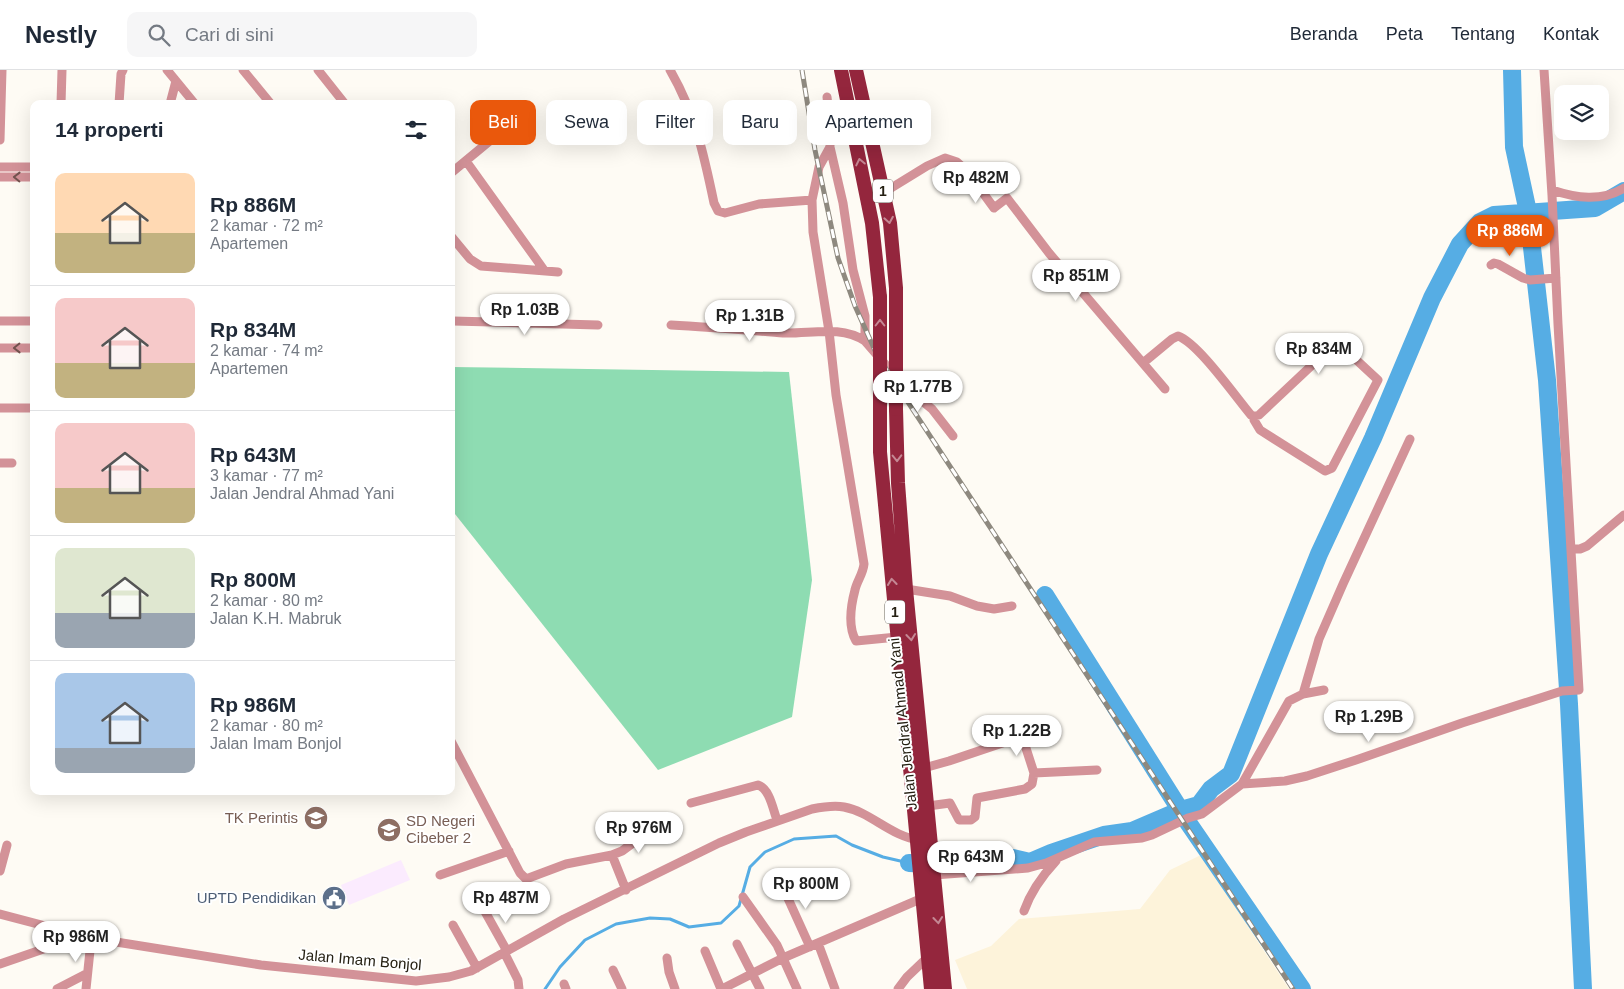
<!DOCTYPE html>
<html lang="id">
<meta charset="utf-8">
<style>
:root{--surface:#fff;--page:#f6f6f7;--text:#1f2937;--muted:#747a83;--line:#e0e1e3;--accent:#ea580c}
body{margin:0;font-family:Helvetica,sans-serif;background:var(--page);color:var(--text);height:100vh;display:flex;flex-direction:column;font-size:19px;white-space:nowrap}
*{box-sizing:border-box;margin:0}
p{font-size:16px;color:var(--muted)}
.icon{flex:none;width:28px;height:28px;fill:none;stroke:currentColor;stroke-width:2;stroke-linecap:round;stroke-linejoin:round}
.map{position:relative;flex:1;overflow:hidden}
.details{position:absolute;left:30px;top:30px;width:425px;height:695px;display:flex;flex-direction:column;background:var(--surface);border-radius:10px;box-shadow:0 5px 20px #0002}
.details>*{flex:none}
.banner{position:absolute;left:470px;top:30px;width:475px;height:45px;display:flex;gap:10px}
.buttons{position:absolute;left:1554px;top:15px;display:grid;gap:10px}
.buttons a{display:grid;place-items:center;width:55px;height:55px;border-radius:10px;background:var(--surface);box-shadow:0 5px 20px #0002;font-size:25px}
.price{position:absolute;translate:-50% -42px;padding:0 11px;border-radius:18px;background:#fff;color:#222;font-size:16px;line-height:32px;filter:drop-shadow(0 1px 2px #0008)}
.price::after{content:'';position:absolute;left:50%;top:30px;width:15px;height:11px;margin-left:-8px;background:inherit;clip-path:polygon(0 0,100% 0,50% 100%)}
.price.current{background:var(--accent);color:#fff}
ul{padding:0;list-style:none}
li{display:flex;align-items:center;gap:15px;height:125px;padding:0 25px}
li+li{border-top:1px solid var(--line)}
li span{display:grid;place-items:center;flex:none;width:140px;height:100px;border-radius:10px;color:#555}
li>.icon{margin-inline-start:auto}
span .icon{width:60px;height:60px;fill:#fffc;stroke-width:1}
li b{font-size:21px}
h2{display:flex;justify-content:space-between;align-items:center;height:60px;padding:0 25px;font-size:21px}
.pill{padding:0 18px;border-radius:10px;background:var(--surface);box-shadow:0 5px 20px #0002;font-size:18px;line-height:45px}
.pill.current{background:var(--accent);color:#fff}
header{display:flex;align-items:center;gap:30px;box-sizing:border-box;height:70px;padding:0 25px;background:var(--surface);border-bottom:1px solid var(--line)}
header strong{font-size:24px}
nav{display:flex;gap:28px;margin-inline-start:auto;font-size:18px}
.search{width:350px;height:45px;background:var(--page);display:flex;align-items:center;gap:12px;box-sizing:border-box;padding:0 18px;border-radius:10px;color:var(--muted);font-size:19px}
.map>svg:first-child{display:block}
</style>
<header>
<strong>Nestly</strong>
<div class="search"><svg class="icon" aria-label="search" viewBox="0 0 24 24"><circle cx="10" cy="10" r="6"/><path d="M15 15l6 6"/></svg>Cari di sini</div>
<nav><a>Beranda</a><a>Peta</a><a>Tentang</a><a>Kontak</a></nav>
</header>
<div class="map">
<svg width="1624" height="919" viewBox="0 0 1624 919">
<rect width="100%" height="100%" fill="#fefbf4"/>
<path fill="#fdf3da" d="M1201,785L1289,919H967L955,890L991,876L1019,849L1140,839L1170,800Z"/>
<path fill="#fbebfe" d="M401,790L410,810L349,835L341,815Z"/>
<path fill="#8edcb2" d="M451,297L789,302L812,510L792,647L658,700L451,439Z"/>
<g fill="none" stroke-linecap="round" stroke-linejoin="round">
<path stroke="#56ade4" stroke-width="3" d="M545,919L560,897L585,870L616,854L650,848L670,849L689,857L721,853L739,836L750,797L765,782L794,769L836,766L852,775L883,787L909,793"/>
<path stroke="#56ade4" stroke-width="18" d="M1512,0L1514,77L1528,142L1547,310L1569,634L1583,919
M1045,525L1184,746
M1187,751L1302,919
M909,793L960,795L986,794L1013,788L1030,792L1051,783L1104,765L1132,761L1181,740L1199,735L1211,719L1231,704L1319,484L1373,368L1432,228L1460,174L1480,152L1494,145L1595,138L1624,121"/>
<path stroke="#d39298" stroke-width="9" d="M167,0L195,34
M243,0L271,34
M318,0L345,34
M670,0C695,43 704,85 714,133L718,141L725,143L759,134L812,130
M827,27L830,55V77L843,133L853,200L865,246V271
M61,34L62,0
M119,34L121,4L123,0
M170,34L176,11
M0,70L2,0
M830,77L819,97L812,130L813,162L829,261L836,325L864,494C863,504 857,511 855,520C851,535 848,557 856,571L897,567
M466,91L544,200
M0,97H34
M451,103L515,50
M0,107H34
M1552,120C1576,128 1601,132 1624,118
M883,123L927,96L945,88L957,92L967,101L994,138L1007,128L1049,183L1165,319
M451,166L470,189L481,196L558,202
M1491,195L1494,193L1498,194L1523,208L1530,210L1556,208
M0,251H34
M453,251L598,255
M671,255C708,257 745,260 783,263C811,264 840,255 865,271L904,316L932,339L953,366
M0,278H34
M1143,293L1172,269L1178,266C1198,273 1235,326 1251,345L1255,346L1259,345L1326,282L1336,271L1378,310L1332,398L1325,401L1260,360L1254,350L1255,346
M0,338H34
M0,393H12
M1572,479H1580L1587,476L1624,445
M906,519L950,526L977,536L994,539L1012,536
M1303,624L1319,569L1343,514L1410,369
M451,671L520,803L526,809L566,794L612,785L622,781L652,759
M924,698L949,691L1017,668L1024,672L1034,703L1097,700
M1242,714L1289,631L1303,624L1324,620
M691,733L758,715C770,719 773,740 777,750
M928,736L950,733L959,750H971L975,747L977,728L1025,719L1032,714L1034,703
M612,785L626,820
M0,801L7,775
M440,805L509,781
M934,805L1028,798L1046,793L1094,772L1142,768L1152,765L1188,748L1202,744L1242,714L1285,711L1307,706L1356,690L1462,653L1562,621L1579,620L1558,254L1552,125L1544,0
M781,813L810,877
M743,827L777,875L797,919
M483,838L507,881
M1024,841C1031,821 1042,806 1056,791
M0,844L91,868L261,895L416,911L449,907L471,901L564,849L719,773L746,762L812,739C822,737 834,735 844,737C871,742 891,767 920,770
M453,855L477,898
M818,873L835,919
M737,874L760,919
M705,881L721,919
M504,882L518,910L519,919
M667,888L669,902L675,919
M0,894L58,874L66,873L90,877
M613,900L622,919
M564,914L566,919
M57,919L86,904
M86,919L91,871
M722,919L783,888L925,827
M898,919L907,907L928,887"/>
<path stroke="#94263d" stroke-width="14" d="M841,0L872,153L880,227
M856,0L890,153L896,218V308
M880,314V382L931,919
M896,339L898,413L906,519L945,919"/>
<g stroke="#8e897f" stroke-width="5">
<path id="rail" d="M802,0L815,80L838,188L855,236L877,285L1293,919"/>
</g>
<use href="#rail" stroke="#fff" stroke-width="3" stroke-dasharray="9" stroke-linecap="butt"/>
<path stroke="#94263d" stroke-width="14" d="M896,308V339
M880,314V227"/>
</g>
<defs><path id="oneway-chevron" d="M-2-3.5L2.5 0L-2 3.5" fill="none" stroke-width="1.6" stroke-linecap="round" stroke-linejoin="round" transform="scale(1.25)"/></defs>
<g stroke="#c48894">
<use href="#oneway-chevron" transform="translate(860 92) rotate(-102)"/>
<use href="#oneway-chevron" transform="translate(889 150) rotate(80)"/>
<use href="#oneway-chevron" transform="translate(880 253) rotate(-90)"/>
<use href="#oneway-chevron" transform="translate(897 388) rotate(89)"/>
<use href="#oneway-chevron" transform="translate(892 512) rotate(-96)"/>
<use href="#oneway-chevron" transform="translate(911 567) rotate(84)"/>
<use href="#oneway-chevron" transform="translate(938 850) rotate(84)"/>
</g>
<g stroke="#73534f">
<use href="#oneway-chevron" transform="translate(17 107) rotate(-179)"/>
<use href="#oneway-chevron" transform="translate(17 278) rotate(179)"/>
</g>
<defs>
<g id="school-disc" transform="scale(1.25)"><circle r="9.5" fill="#8d6e63" stroke="#fff"/><path d="M0-5L7-2L0 1L-7-2ZM-4 1L0 2.5L4 1V4Q0 6-4 4Z" fill="#fff"/></g>
<g id="civic-disc" transform="scale(1.25)"><circle r="9.5" fill="#5c6f8a" stroke="#fff"/><path d="M-.6-6.5H3V-4.5H.6V-3L4-1V1h2V6H-6V1h2V-1L-.6-3ZM-1.2 2.5V6h2.4V2.5Z" fill="#fff"/></g>
</defs>
<g fill-rule="evenodd">
<use href="#school-disc" x="316" y="748"/>
<use href="#school-disc" x="389" y="760"/>
<use href="#civic-disc" x="334" y="828"/>
</g>
<g text-anchor="middle" stroke-width="4" stroke-linejoin="round" paint-order="stroke">
<g fill="#fff" stroke="#66635a" stroke-width="1">
<rect x="873" y="109.5" width="20" height="23" rx="4"/>
<rect x="885" y="530.5" width="20" height="23" rx="4"/>
</g>
<g font-size="14" font-weight="bold" fill="#252013">
<text x="883" y="126">1</text>
<text x="895" y="547">1</text>
</g>
<g font-size="15" fill="#252013" stroke="#fff">
<text transform="translate(903 654) rotate(-96)" y="5">Jalan Jendral Ahmad Yani</text>
<text transform="translate(360 890) rotate(5)" y="5">Jalan Imam Bonjol</text>
</g>
<g font-size="15" fill="#785e54" stroke="#fff" text-anchor="end">
<text x="298" y="753">TK Perintis</text>
<text x="406" y="756" text-anchor="start">SD Negeri<tspan x="406" dy="17">Cibeber 2</tspan></text>
</g>
<g font-size="15" fill="#4e5e75" stroke="#fff" text-anchor="end">
<text x="316" y="833">UPTD Pendidikan</text>
</g>
</g>
</svg>
<div class="buttons">
<a><svg class="icon" aria-label="layers" viewBox="0 0 24 24"><path d="M12 4l9 5-9 5-9-5zM3 14l9 5 9-5"/></svg></a>
</div>
<b class="price" style="left:976px;top:134px">Rp 482M</b>
<b class="price current" style="left:1510px;top:187px">Rp 886M</b>
<b class="price" style="left:1076px;top:232px">Rp 851M</b>
<b class="price" style="left:525px;top:266px">Rp 1.03B</b>
<b class="price" style="left:750px;top:272px">Rp 1.31B</b>
<b class="price" style="left:1319px;top:305px">Rp 834M</b>
<b class="price" style="left:918px;top:343px">Rp 1.77B</b>
<b class="price" style="left:1369px;top:673px">Rp 1.29B</b>
<b class="price" style="left:1017px;top:687px">Rp 1.22B</b>
<b class="price" style="left:639px;top:784px">Rp 976M</b>
<b class="price" style="left:971px;top:813px">Rp 643M</b>
<b class="price" style="left:806px;top:840px">Rp 800M</b>
<b class="price" style="left:506px;top:854px">Rp 487M</b>
<b class="price" style="left:76px;top:893px">Rp 986M</b>
<div class="banner">
<a class="pill current">Beli</a>
<a class="pill">Sewa</a>
<a class="pill">Filter</a>
<a class="pill">Baru</a>
<a class="pill">Apartemen</a>
</div>
<section class="details">
<h2>14 properti<svg class="icon" aria-label="filters" viewBox="0 0 24 24"><path d="M4 7h16M4 17h16"/><circle cx="9" cy="7" r="2"/><circle cx="15" cy="17" r="2"/></svg></h2>
<ul>
<li><span style="background:linear-gradient(#ffd9b3 60%,#c2b280 0)"><svg class="icon" aria-label="home" viewBox="0 0 24 24"><path d="M3 11l9-7 9 7M6 9v11h12V9"/></svg></span><div><b>Rp 886M</b><p>2 kamar · 72 m²</p><p>Apartemen</p></div></li>
<li><span style="background:linear-gradient(#f6c9c9 65%,#c2b280 0)"><svg class="icon" aria-label="home" viewBox="0 0 24 24"><path d="M3 11l9-7 9 7M6 9v11h12V9"/></svg></span><div><b>Rp 834M</b><p>2 kamar · 74 m²</p><p>Apartemen</p></div></li>
<li><span style="background:linear-gradient(#f6c9c9 65%,#c2b280 0)"><svg class="icon" aria-label="home" viewBox="0 0 24 24"><path d="M3 11l9-7 9 7M6 9v11h12V9"/></svg></span><div><b>Rp 643M</b><p>3 kamar · 77 m²</p><p>Jalan Jendral Ahmad Yani</p></div></li>
<li><span style="background:linear-gradient(#dfe7d0 65%,#9aa5b1 0)"><svg class="icon" aria-label="home" viewBox="0 0 24 24"><path d="M3 11l9-7 9 7M6 9v11h12V9"/></svg></span><div><b>Rp 800M</b><p>2 kamar · 80 m²</p><p>Jalan K.H. Mabruk</p></div></li>
<li><span style="background:linear-gradient(#a9c7e8 75%,#9aa5b1 0)"><svg class="icon" aria-label="home" viewBox="0 0 24 24"><path d="M3 11l9-7 9 7M6 9v11h12V9"/></svg></span><div><b>Rp 986M</b><p>2 kamar · 80 m²</p><p>Jalan Imam Bonjol</p></div></li>
</ul>
</section>
</div>
